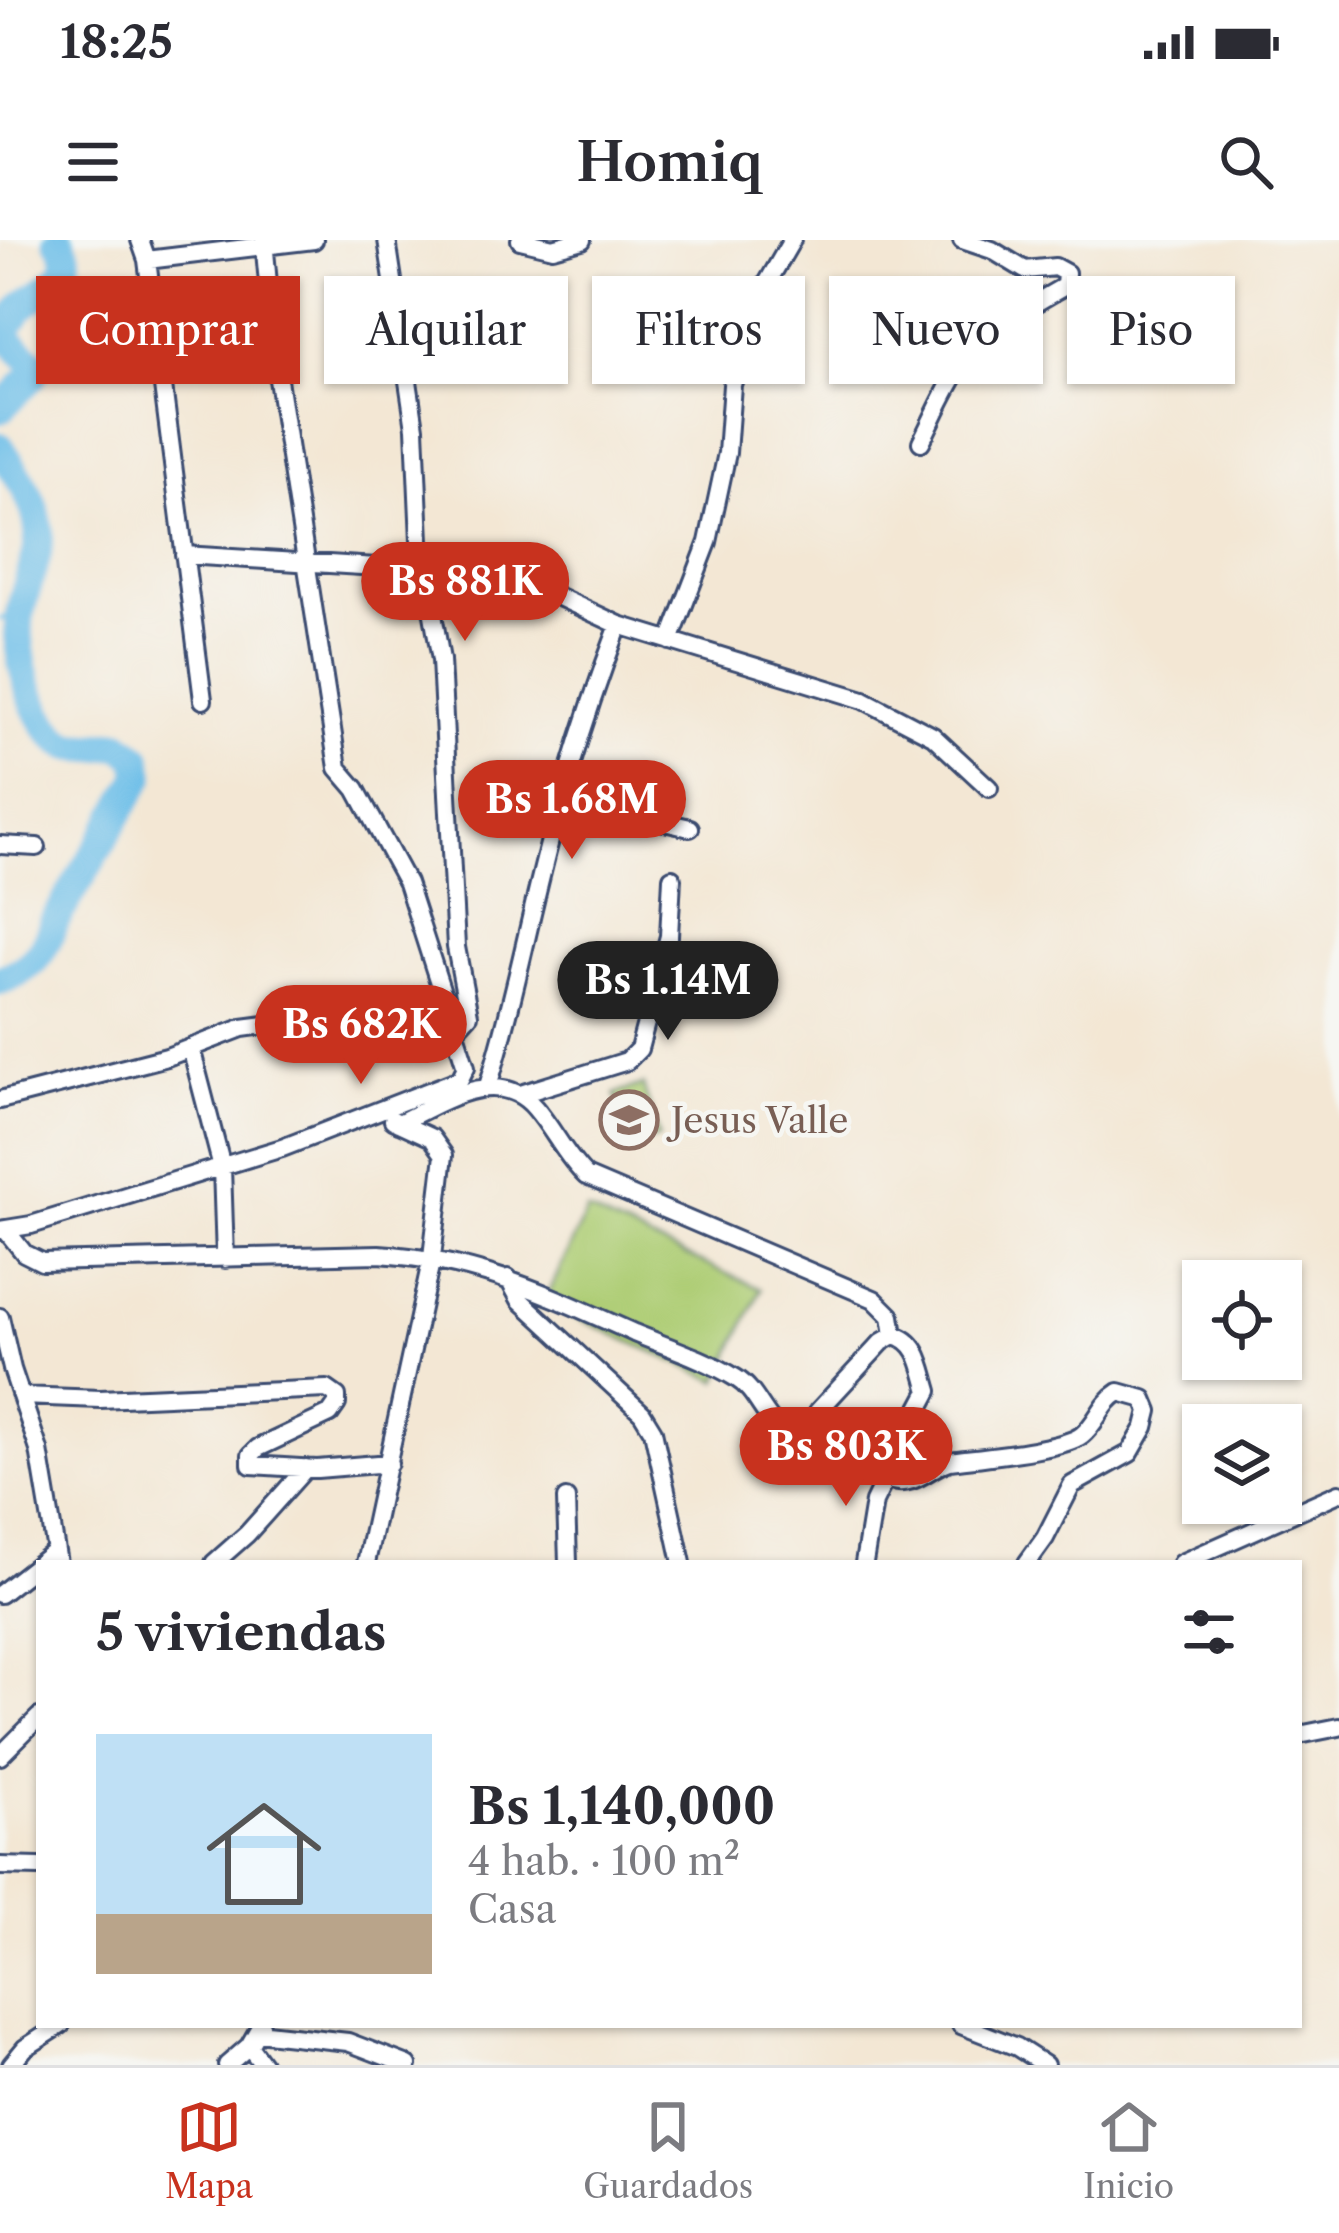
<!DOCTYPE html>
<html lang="es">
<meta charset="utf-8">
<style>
:root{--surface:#fff;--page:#f7f7f7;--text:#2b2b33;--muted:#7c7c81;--line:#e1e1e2;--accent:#c8321e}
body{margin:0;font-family:"Libre Caslon Text",serif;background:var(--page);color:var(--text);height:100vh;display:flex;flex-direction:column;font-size:45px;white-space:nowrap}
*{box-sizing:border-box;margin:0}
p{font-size:39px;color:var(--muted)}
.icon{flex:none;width:66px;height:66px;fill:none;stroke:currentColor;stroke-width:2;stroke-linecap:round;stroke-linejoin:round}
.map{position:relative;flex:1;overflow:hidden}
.details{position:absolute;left:36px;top:1320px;width:1266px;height:468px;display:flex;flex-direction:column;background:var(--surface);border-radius:0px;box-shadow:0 3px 9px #0004}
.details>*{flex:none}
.guide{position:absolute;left:36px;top:36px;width:1269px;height:108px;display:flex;gap:24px}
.fabs{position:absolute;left:1182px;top:1020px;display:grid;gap:24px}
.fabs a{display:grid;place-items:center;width:120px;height:120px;border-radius:0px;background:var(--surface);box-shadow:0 3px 9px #0004;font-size:60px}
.price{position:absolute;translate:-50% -102px;padding:0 27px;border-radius:42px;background:var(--accent);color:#fff;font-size:39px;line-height:78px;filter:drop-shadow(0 3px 6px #0008)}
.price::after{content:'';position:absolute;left:50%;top:72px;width:36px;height:27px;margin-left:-18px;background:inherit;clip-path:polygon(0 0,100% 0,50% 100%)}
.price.selected{background:#222;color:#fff}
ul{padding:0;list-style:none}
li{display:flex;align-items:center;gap:36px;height:300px;padding:0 60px}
li span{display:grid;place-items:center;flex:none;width:336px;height:240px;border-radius:0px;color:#555}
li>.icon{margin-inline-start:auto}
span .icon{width:144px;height:144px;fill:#fffc;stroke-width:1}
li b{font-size:51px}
h2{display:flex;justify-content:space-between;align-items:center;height:144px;padding:0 60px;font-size:51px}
.chip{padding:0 42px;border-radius:0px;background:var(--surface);box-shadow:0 3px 9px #0004;font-size:42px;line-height:108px}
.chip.selected{background:var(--accent);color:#fff}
.status{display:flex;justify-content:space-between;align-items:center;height:84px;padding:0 60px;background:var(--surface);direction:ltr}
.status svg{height:33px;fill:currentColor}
header{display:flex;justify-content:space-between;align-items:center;height:156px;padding:0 60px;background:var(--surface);font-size:54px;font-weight:600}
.dock{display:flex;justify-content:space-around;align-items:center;height:168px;border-top:3px solid var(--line);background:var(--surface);font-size:33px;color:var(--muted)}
.dock a{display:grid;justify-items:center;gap:6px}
.dock .selected{color:var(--accent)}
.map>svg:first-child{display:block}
</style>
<div class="status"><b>18:25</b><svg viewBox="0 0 49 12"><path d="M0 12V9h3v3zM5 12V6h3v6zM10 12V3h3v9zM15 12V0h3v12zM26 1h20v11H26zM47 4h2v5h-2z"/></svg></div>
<header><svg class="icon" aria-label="menu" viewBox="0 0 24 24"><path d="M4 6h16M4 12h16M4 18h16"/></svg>Homiq<svg class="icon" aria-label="search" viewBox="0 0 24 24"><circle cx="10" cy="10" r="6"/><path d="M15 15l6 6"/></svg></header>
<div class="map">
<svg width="1339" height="1825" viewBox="0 0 1339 1825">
<rect width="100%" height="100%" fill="#f6f6f2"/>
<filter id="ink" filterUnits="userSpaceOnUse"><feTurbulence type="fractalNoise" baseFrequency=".00833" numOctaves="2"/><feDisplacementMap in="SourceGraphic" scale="24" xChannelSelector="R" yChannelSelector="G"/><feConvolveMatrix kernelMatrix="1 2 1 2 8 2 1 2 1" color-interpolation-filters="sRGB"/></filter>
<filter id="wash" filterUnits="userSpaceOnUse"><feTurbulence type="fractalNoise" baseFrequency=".004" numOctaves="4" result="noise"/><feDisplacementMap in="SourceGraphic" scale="48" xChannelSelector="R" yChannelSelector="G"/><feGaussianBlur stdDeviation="2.7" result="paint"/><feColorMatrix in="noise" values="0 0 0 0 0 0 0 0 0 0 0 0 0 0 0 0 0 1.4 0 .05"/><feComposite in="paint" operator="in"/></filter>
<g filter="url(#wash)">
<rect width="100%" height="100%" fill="#f3e7d4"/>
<path fill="#aecd74" stroke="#647e69" stroke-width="3" d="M643,845L659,897L632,906L615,854Z
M587,971L761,1049L718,1141L544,1063Z"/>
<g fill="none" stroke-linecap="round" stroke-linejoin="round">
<path stroke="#6cbee8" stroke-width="4.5" d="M0,379L20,372"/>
<path stroke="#6cbee8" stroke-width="30" d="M0,169L32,136L33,123L9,100L7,88C12,80 17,71 24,65C47,46 83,33 58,0
M0,207C16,233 37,261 39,292C40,320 24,347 20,374C14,410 32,482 64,503C79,512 103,505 120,504L138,518L141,536L53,684C44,715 30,730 0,740"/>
</g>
</g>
<g filter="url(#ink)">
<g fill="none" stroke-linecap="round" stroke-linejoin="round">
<g stroke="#3b4b70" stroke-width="22">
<path id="minor" d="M140,0L147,20L203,460
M520,0L553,8L582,0
M147,20L314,0
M921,202C934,177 945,149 961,126C986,90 1028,67 1065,46L1066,33L1055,27L1025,30L992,10L962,0
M184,315L425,330
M514,336L619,385L864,460L933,496L989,548
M670,401L708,302L727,213L732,145L759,57L792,0
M562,558L690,588
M0,605L37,607
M191,808L222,927L225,1019
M488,846C516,757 531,667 556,578C574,512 595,448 619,385
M521,854L627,821L639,809L669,696L672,638
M0,860L167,817L242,788L280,783L405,782L456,789L469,775L456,707L441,420L420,301L415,188L387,0
M399,883C440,863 498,824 535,868C554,890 565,916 586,936L874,1059L891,1076L894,1095
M5,989L24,1013L42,1022L379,1014C478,1020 546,1054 634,1093C668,1107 705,1119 736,1138C763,1154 766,1196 802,1197L818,1171L882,1102L894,1095C920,1101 922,1129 929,1151L891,1222L888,1233L892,1241C915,1247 928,1228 950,1221C979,1217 1063,1210 1082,1195C1098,1182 1101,1163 1119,1152L1144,1159L1149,1171L1145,1187L1130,1213L1072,1245L1045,1298L1027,1323
M0,990L31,985L282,908L460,839L466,827L407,643L356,549L338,528L275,120L264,0
M508,1038L520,1060L642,1173L653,1191L682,1323
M0,1077L12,1129L39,1210L58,1323
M21,1156L100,1159L327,1149L337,1156V1164L330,1174L258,1208L251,1215V1225L317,1229L389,1223
M566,1259L568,1323
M214,1323L247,1294L306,1228
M366,1323L432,1017L444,915L432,898L393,880
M864,1323L874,1262L888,1233
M1181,1323L1339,1253
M0,1354L55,1311
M1299,1495L1339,1487
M0,1516L39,1477
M0,1626L39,1627
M961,1785L1017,1807L1045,1825
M257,1792L348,1802L408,1825
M249,1806L263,1825
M11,1825L25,1808L61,1785
M227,1825L249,1806L261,1785"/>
</g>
<use href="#minor" stroke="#fff" stroke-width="16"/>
</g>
</g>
<defs>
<g id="school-ring" transform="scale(3)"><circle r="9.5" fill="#f6f6f2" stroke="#8d6e63" stroke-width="1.5"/><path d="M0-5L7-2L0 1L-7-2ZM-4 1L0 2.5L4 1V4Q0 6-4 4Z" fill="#8d6e63"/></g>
</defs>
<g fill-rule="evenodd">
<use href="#school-ring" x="629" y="880"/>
</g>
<g text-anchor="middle" stroke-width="9" stroke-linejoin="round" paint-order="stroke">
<g font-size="36" fill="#785e54" stroke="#f6f6f2" text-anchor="start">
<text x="671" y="893">Jesus Valle</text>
</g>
</g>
</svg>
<div class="fabs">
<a><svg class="icon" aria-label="locate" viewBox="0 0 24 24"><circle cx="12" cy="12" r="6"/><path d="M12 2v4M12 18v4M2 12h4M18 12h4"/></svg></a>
<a><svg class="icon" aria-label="layers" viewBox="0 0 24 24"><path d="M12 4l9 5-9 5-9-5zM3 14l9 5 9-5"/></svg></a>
</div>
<b class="price" style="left:465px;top:404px">Bs 881K</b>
<b class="price" style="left:572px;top:622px">Bs 1.68M</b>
<b class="price selected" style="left:668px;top:803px">Bs 1.14M</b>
<b class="price" style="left:361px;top:847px">Bs 682K</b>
<b class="price" style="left:846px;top:1269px">Bs 803K</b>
<div class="guide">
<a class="chip selected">Comprar</a>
<a class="chip">Alquilar</a>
<a class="chip">Filtros</a>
<a class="chip">Nuevo</a>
<a class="chip">Piso</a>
</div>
<section class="details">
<h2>5 viviendas<svg class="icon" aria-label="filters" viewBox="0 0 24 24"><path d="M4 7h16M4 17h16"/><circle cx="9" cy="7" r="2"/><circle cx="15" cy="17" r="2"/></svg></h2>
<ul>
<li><span style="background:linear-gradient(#bfe0f5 75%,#b9a48a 0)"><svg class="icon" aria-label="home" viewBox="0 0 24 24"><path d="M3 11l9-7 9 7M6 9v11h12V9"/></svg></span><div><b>Bs 1,140,000</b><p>4 hab. · 100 m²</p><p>Casa</p></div></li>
</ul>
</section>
</div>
<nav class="dock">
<a class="selected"><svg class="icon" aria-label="map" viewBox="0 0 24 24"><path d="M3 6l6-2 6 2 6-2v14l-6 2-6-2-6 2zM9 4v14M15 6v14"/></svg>Mapa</a>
<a><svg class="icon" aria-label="saved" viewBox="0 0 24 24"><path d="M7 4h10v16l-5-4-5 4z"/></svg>Guardados</a>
<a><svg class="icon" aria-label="home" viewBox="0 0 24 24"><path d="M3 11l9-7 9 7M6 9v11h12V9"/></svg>Inicio</a>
</nav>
